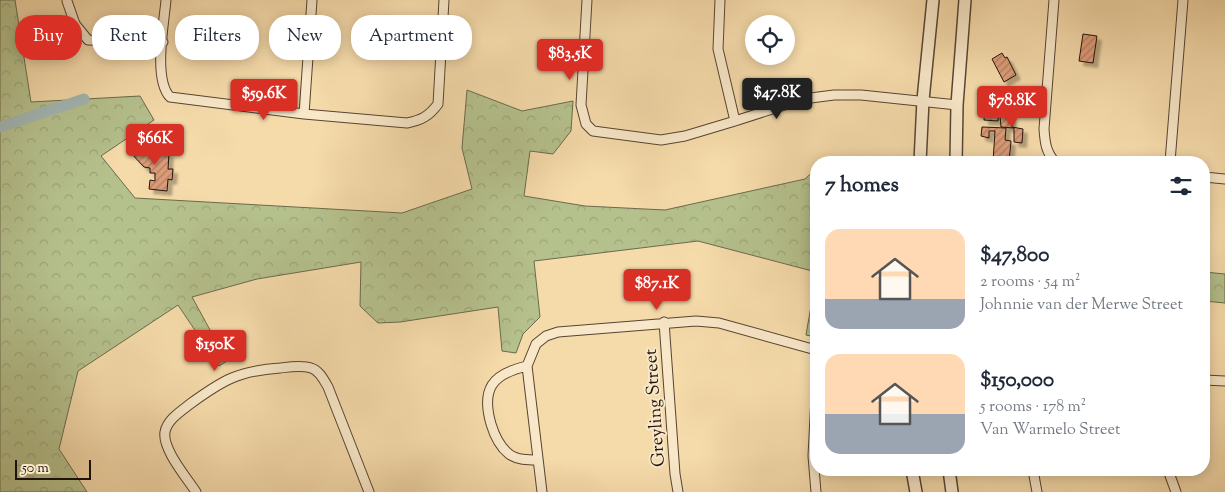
<!DOCTYPE html>
<meta charset="utf-8">
<style>
:root{--surface:#fff;--page:#f2f2f3;--text:#1f2937;--muted:#747a83;--accent:#d93025}
body{margin:0;font-family:"Sorts Mill Goudy",serif;background:var(--page);color:var(--text);height:100vh;display:flex;flex-direction:column;font-size:19px;white-space:nowrap}
*{box-sizing:border-box;margin:0}
p{font-size:16px;color:var(--muted)}
.icon{flex:none;width:28px;height:28px;fill:none;stroke:currentColor;stroke-width:2;stroke-linecap:round;stroke-linejoin:round}
.map{position:relative;flex:1;overflow:hidden}
.panel{position:absolute;left:810px;top:156px;width:400px;height:320px;display:flex;flex-direction:column;background:var(--surface);border-radius:20px;box-shadow:0 2px 12px #0003}
.panel>*{flex:none}
.top-card{position:absolute;left:15px;top:15px;width:475px;height:45px;display:flex;gap:10px}
.tools{position:absolute;left:745px;top:15px;display:grid;gap:10px}
.tools a{display:grid;place-items:center;width:50px;height:50px;border-radius:50%;background:var(--surface);box-shadow:0 2px 12px #0003;font-size:25px}
.scale{position:absolute;left:15px;bottom:12px;width:76px;box-sizing:border-box;padding-left:5px;border:2px solid #22130a;border-top:0;font-size:14px;line-height:18px;white-space:nowrap;color:#22130a;-webkit-text-stroke:4px #f8e7c8;paint-order:stroke}
.price{position:absolute;translate:-50% -42px;padding:0 11px;border-radius:5px;background:var(--accent);color:#fff;font-size:16px;line-height:32px;filter:drop-shadow(0 1px 2px #0008)}
.price::after{content:'';position:absolute;left:50%;top:30px;width:15px;height:11px;margin-left:-8px;background:inherit;clip-path:polygon(0 0,100% 0,50% 100%)}
.price.active{background:#222;color:#fff}
ul{padding:0;list-style:none}
li{display:flex;align-items:center;gap:15px;height:125px;padding:0 15px}
li span{display:grid;place-items:center;flex:none;width:140px;height:100px;border-radius:15px;color:#555}
li>.icon{margin-inline-start:auto}
span .icon{width:60px;height:60px;fill:#fffc;stroke-width:1}
li b{font-size:21px}
h2{display:flex;justify-content:space-between;align-items:center;height:60px;padding:0 15px;font-size:21px}
.chip{padding:0 18px;border-radius:20px;background:var(--surface);box-shadow:0 2px 12px #0003;font-size:18px;line-height:45px}
.chip.active{background:var(--accent);color:#fff}
.map>svg:first-child{display:block}
</style>
<div class="map">
<svg width="1225" height="492" viewBox="0 0 1225 492">
<defs>
<pattern id="park-crowns" width="20" height="18" patternUnits="userSpaceOnUse" patternTransform="scale(1.25)"><rect width="20" height="18" fill="#b5c18d"/><path d="M2 6a3 3 0 1 1 6 0M12 15a3 3 0 1 1 6 0" fill="none" stroke="#9ba578"/></pattern>
<pattern id="building-hatch" width="6" height="6" patternUnits="userSpaceOnUse" patternTransform="scale(1.25)"><rect width="6" height="6" fill="#dd9c79"/><path d="M-1 1l2-2M0 6l6-6M5 7l2-2" fill="none" stroke="#b37e61"/></pattern>
<filter id="shadow"><feDropShadow dx="4.5" dy="4.5" stdDeviation="1" flood-color="#0004"/></filter>
</defs>
<rect width="100%" height="100%" fill="#f5daaa"/>
<filter id="stains"><feTurbulence type="fractalNoise" baseFrequency=".004" numOctaves="4"/><feColorMatrix values="0 0 0 0 .2 0 0 0 0 .09 0 0 0 0 .02 0 0 0 .5 -.17"/></filter>
<radialGradient id="worn" r=".72"><stop offset=".6" stop-color="#630" stop-opacity="0"/><stop offset="1" stop-color="#630" stop-opacity=".3"/></radialGradient>
<path fill="url(#park-crowns)" stroke="#6c6a4c" d="M0,0H15L31,102L140,96L154,120L101,156L135,198L402,213L472,189L462,148L467,90L522,111L573,101L571,131L553,154L530,151L524,196L585,206L665,210L805,179L816,169V272L698,241L534,261L540,317L523,334L516,353L502,351L498,307L400,322L378,323L360,306L361,262L257,279L192,297L227,361L219,366L178,305L78,371L59,449L87,492H0Z
M1204,272L1225,274V303L1204,301Z
M816,277V337L806,335Z"/>
<g fill="none" stroke-linecap="round" stroke-linejoin="round">
<path stroke="#a2b7b5" stroke-width="11" d="M0,127L84,99"/>
</g>
<path fill="url(#building-hatch)" stroke="#22130a" filter="url(#shadow)" d="M1083,34L1097,36L1093,63L1079,61Z
M1002,53L1005,58L1007,57L1016,75L1004,82L992,59Z
M985,90L999,93L998,121L984,120Z
M1000,116H1011L1012,127L1023,129L1022,143L1014,142V128L1001,127Z
M982,127L1006,128L1005,140L1011,141L1009,162H993L995,131H989V138L981,136Z
M143,142L150,151L169,153L168,169H173L172,180L168,179L167,191L149,189L150,180L155,181V173H150V168L144,167L131,153Z"/>
<g fill="none" stroke-linecap="round" stroke-linejoin="round">
<g stroke="#574532" stroke-width="11">
<path id="minor" d="M166,0C164,24 153,79 170,97L304,114L407,123C422,120 429,116 438,104L444,0
M587,0L581,105L586,124L593,131L661,140L685,136L735,121L803,99L834,95H861L957,105
M720,0L718,49L735,121
M1054,0L1044,129C1045,143 1046,152 1055,162
M67,1L75,24L88,40L163,42
M304,114L312,0
M1170,162L1183,0
M1204,177L1225,179
M664,322L675,474L678,492
M527,366C492,374 481,389 491,424C494,434 500,447 509,454C517,460 528,460 538,460
M1204,380L1225,381
M1033,470L1037,492
M1168,470L1176,492
M196,492C187,478 162,449 165,432C167,420 181,411 190,404C223,380 238,371 280,368C289,367 302,365 311,368C319,370 324,380 328,387L369,492
M542,492L527,366L536,344L546,336L558,332L696,321L719,323L816,350
M816,492L813,456L816,397"/>
</g>
<g stroke="#574532" stroke-width="14">
<path id="tertiary" d="M920,162L923,100L933,0
M956,162L957,105L965,0
M912,470L916,492
M949,470L952,492"/>
</g>
<use href="#minor" stroke="#f8e7c8" stroke-width="9"/>
<use href="#tertiary" stroke="#f8e7c8" stroke-width="11"/>
</g>
<g text-anchor="middle" stroke-width="4" stroke-linejoin="round" paint-order="stroke">
<g font-size="18" fill="#22130a" stroke="#f8e7c8">
<text transform="translate(654 408) rotate(-94)" y="6">Greyling Street</text>
</g>
</g>
<rect width="100%" height="100%" filter="url(#stains)"/>
<rect width="100%" height="100%" fill="url(#worn)"/>
</svg>
<div class="tools">
<a><svg class="icon" aria-label="locate" viewBox="0 0 24 24"><circle cx="12" cy="12" r="6"/><path d="M12 2v4M12 18v4M2 12h4M18 12h4"/></svg></a>
</div>
<div class="scale">50 m</div>
<b class="price" style="left:570px;top:81px">$83.5K</b>
<b class="price active" style="left:777px;top:120px">$47.8K</b>
<b class="price" style="left:264px;top:121px">$59.6K</b>
<b class="price" style="left:1012px;top:128px">$78.8K</b>
<b class="price" style="left:155px;top:166px">$66K</b>
<b class="price" style="left:657px;top:311px">$87.1K</b>
<b class="price" style="left:215px;top:372px">$150K</b>
<div class="top-card">
<a class="chip active">Buy</a>
<a class="chip">Rent</a>
<a class="chip">Filters</a>
<a class="chip">New</a>
<a class="chip">Apartment</a>
</div>
<section class="panel">
<h2>7 homes<svg class="icon" aria-label="filters" viewBox="0 0 24 24"><path d="M4 7h16M4 17h16"/><circle cx="9" cy="7" r="2"/><circle cx="15" cy="17" r="2"/></svg></h2>
<ul>
<li><span style="background:linear-gradient(#ffd9b3 70%,#9aa5b1 0)"><svg class="icon" aria-label="home" viewBox="0 0 24 24"><path d="M3 11l9-7 9 7M6 9v11h12V9"/></svg></span><div><b>$47,800</b><p>2 rooms · 54 m²</p><p>Johnnie van der Merwe Street</p></div></li>
<li><span style="background:linear-gradient(#ffd9b3 60%,#9aa5b1 0)"><svg class="icon" aria-label="home" viewBox="0 0 24 24"><path d="M3 11l9-7 9 7M6 9v11h12V9"/></svg></span><div><b>$150,000</b><p>5 rooms · 178 m²</p><p>Van Warmelo Street</p></div></li>
</ul>
</section>
</div>
